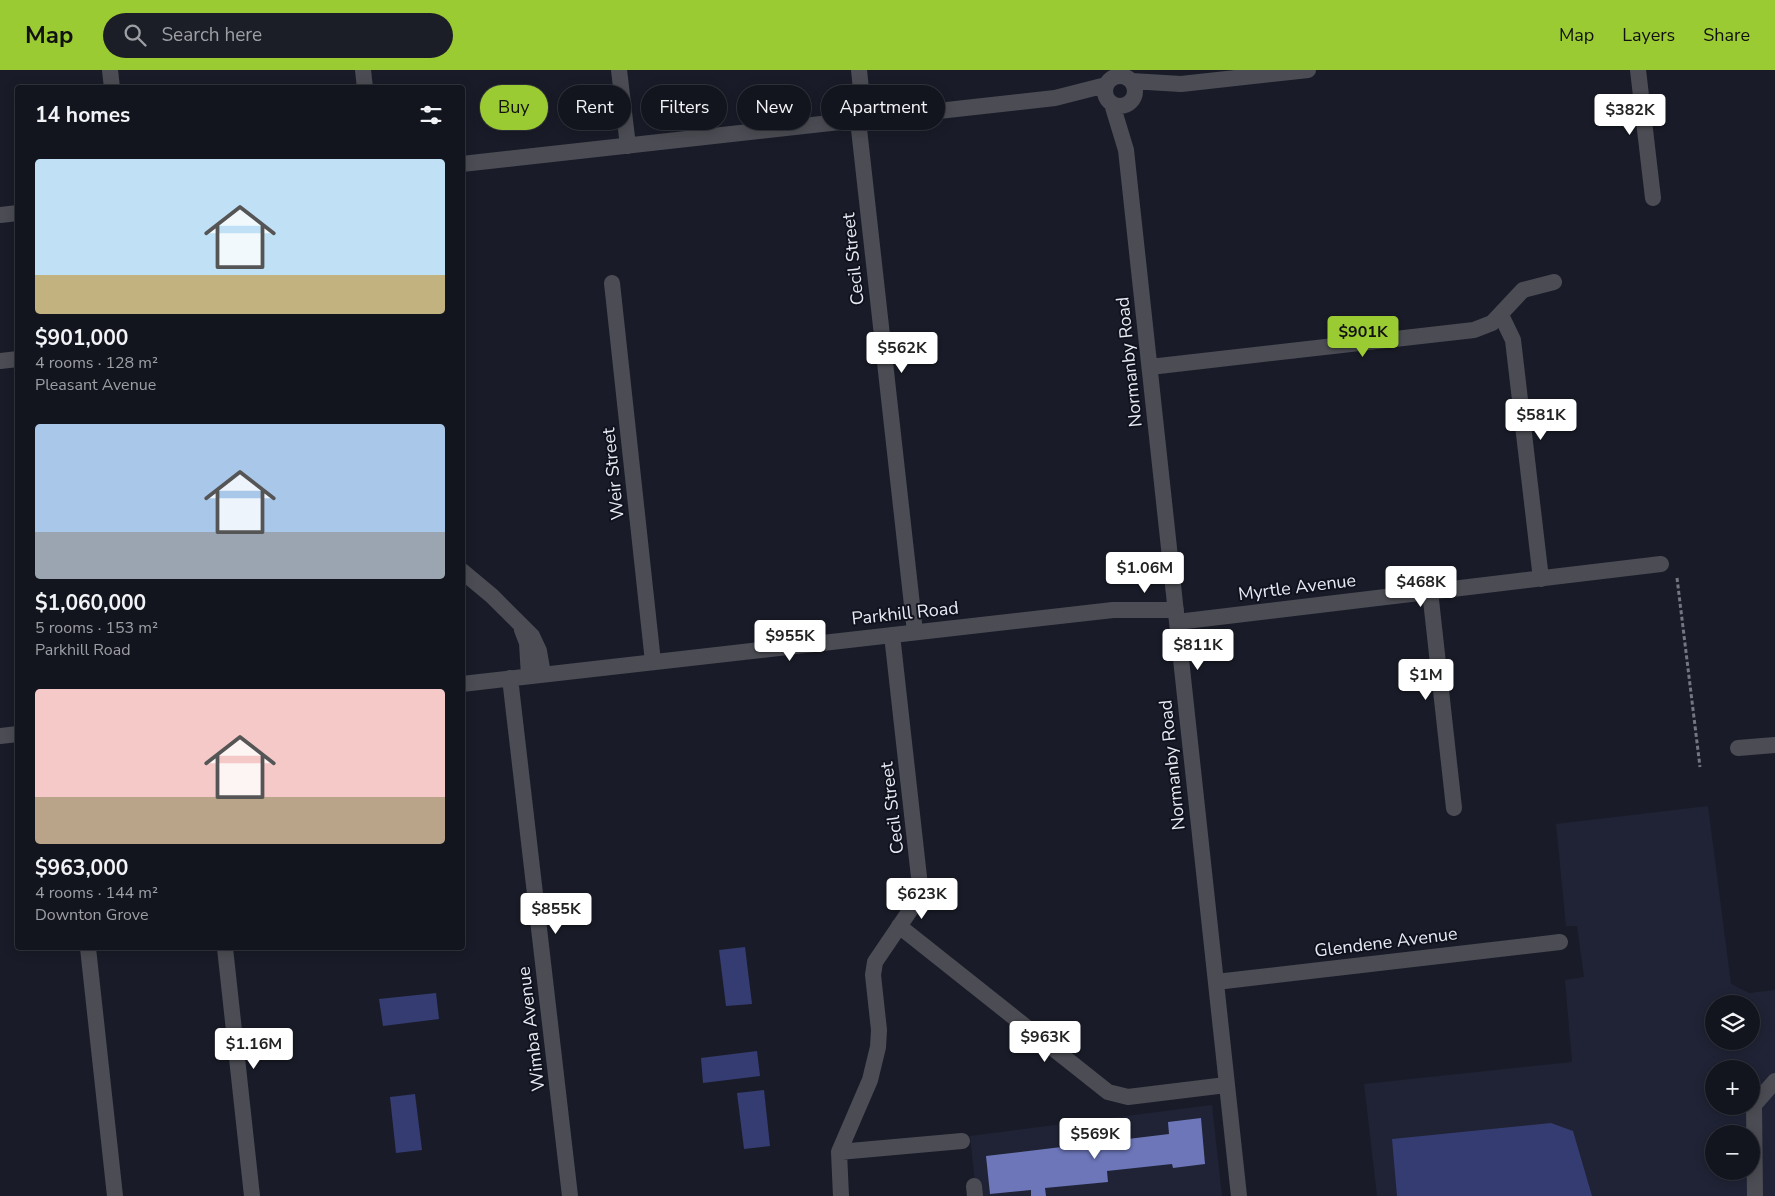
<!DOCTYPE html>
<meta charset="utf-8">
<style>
:root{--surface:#13151e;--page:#1c1e27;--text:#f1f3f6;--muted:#9d9fa4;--line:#32343c;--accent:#9bcb33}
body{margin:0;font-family:"Nunito Sans",sans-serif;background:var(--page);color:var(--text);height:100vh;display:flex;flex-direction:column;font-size:19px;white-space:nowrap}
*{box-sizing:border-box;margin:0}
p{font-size:16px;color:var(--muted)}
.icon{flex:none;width:28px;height:28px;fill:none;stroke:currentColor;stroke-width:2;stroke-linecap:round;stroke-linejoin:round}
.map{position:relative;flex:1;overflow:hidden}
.side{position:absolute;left:15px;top:15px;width:450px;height:865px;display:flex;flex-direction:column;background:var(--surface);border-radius:5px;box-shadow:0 2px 12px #0003,0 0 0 1px var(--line)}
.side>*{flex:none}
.guide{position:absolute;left:480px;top:15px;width:475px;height:45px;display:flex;gap:10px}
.fabs{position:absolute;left:1705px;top:925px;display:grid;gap:10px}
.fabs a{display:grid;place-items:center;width:55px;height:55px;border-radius:50%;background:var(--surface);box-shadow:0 2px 12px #0003,0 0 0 1px var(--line);font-size:25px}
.price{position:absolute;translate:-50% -42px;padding:0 11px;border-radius:5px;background:#fff;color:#222;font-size:16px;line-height:32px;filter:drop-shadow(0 1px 2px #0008)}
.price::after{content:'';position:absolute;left:50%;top:30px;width:15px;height:11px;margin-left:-8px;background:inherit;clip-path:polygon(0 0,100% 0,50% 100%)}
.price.selected{background:var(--accent);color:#111}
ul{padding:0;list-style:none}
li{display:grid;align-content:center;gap:10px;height:265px;padding:0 20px}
li span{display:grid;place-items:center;height:155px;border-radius:5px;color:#555}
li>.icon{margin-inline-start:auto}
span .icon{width:90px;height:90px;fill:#fffc;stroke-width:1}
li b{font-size:21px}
h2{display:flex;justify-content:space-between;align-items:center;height:60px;padding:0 20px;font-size:21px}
.tag{padding:0 18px;border-radius:22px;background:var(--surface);box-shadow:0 2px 12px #0003,0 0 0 1px var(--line);font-size:18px;line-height:45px}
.tag.selected{background:var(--accent);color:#111}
header{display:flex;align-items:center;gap:30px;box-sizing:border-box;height:70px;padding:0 25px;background:var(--accent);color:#111}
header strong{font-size:24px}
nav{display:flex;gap:28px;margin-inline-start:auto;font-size:18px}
.search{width:350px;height:45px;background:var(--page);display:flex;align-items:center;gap:12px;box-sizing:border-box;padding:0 18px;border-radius:28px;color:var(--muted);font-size:19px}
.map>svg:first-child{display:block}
</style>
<header>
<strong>Map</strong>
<div class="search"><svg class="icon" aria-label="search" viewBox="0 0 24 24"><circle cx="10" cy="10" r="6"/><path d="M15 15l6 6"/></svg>Search here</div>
<nav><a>Map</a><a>Layers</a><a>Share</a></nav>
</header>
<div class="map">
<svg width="1775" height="1126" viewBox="0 0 1775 1126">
<rect width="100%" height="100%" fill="#191c28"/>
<path fill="#1f2335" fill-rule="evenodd" d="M1708,736L1731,914L1749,923L1775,920V1126H1377L1364,1014L1572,992L1565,910L1584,907L1577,856H1566L1556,754ZM1714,934H1751V971H1714ZM1714,999H1751V1036H1714ZM1714,1064H1751V1101H1714Z
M1212,1035L1222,1126H972L975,1112L970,1066Z"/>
<path fill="#353c71" d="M745,877L752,934L726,936L719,880Z
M436,923L439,949L383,956L379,929Z
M757,981L760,1006L703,1013L701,988Z
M764,1020L770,1076L744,1079L737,1023Z
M415,1024L422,1080L396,1083L390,1027Z
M1551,1053L1573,1061L1592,1126H1397L1392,1069Z"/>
<path fill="#6c76b9" d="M1201,1048L1205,1094L1173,1098L1172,1094L1107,1101L1108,1112L1045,1118L1046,1126H1031V1120L990,1124L986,1086L1169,1064L1168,1052Z"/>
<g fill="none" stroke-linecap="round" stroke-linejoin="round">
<path stroke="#747781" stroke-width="3" stroke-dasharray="4 2.5" stroke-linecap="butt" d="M1677,508L1700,697"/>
<path stroke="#4c4d54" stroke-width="16" d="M110,0L112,18
M363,0L365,18
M619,0L628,76
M859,0L864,49
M1638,0L1653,128
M1105 21a15 15 0 1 1 30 0a15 15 0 1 1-30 0Z
M1131,11L1181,14L1308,0
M1112,34L1126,80L1239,1126
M858,50L915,562
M462,94L1055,28L1106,15
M0,145L18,143
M612,213L653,592
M1501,245L1513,270L1541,509
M0,291L18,289
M1150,297L1474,260L1492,253L1523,220L1554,212
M462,501L492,526L532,566L539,581L543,604
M1430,521L1454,738
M1177,552L1661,494
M522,560L527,573L529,606
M510,608L570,1126
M462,614L1113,540H1176
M0,666L18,664
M1738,678L1775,675
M899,856L1108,1022L1128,1027L1226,1015
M88,878L115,1126
M225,878L252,1126
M1216,912L1560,872
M839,1082L962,1071
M974,1116L975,1126
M841,1126L839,1082L870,1010L878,977L879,960L873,905L875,892L911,839L919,825L920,816L892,565
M1755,1126L1754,1035L1775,1011"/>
</g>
<g text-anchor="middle" stroke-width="4" stroke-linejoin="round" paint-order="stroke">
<g font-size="18" fill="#e8eaf3" stroke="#10121e">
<text transform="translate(853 189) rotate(-96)" y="6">Cecil Street</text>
<text transform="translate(1129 292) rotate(-96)" y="6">Normanby Road</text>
<text transform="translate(613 404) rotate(-96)" y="6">Weir Street</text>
<text transform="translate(1297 517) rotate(-7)" y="6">Myrtle Avenue</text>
<text transform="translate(905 543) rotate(-6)" y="6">Parkhill Road</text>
<text transform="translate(1172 695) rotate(-96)" y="6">Normanby Road</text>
<text transform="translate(892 738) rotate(-97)" y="6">Cecil Street</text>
<text transform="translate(1386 872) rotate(-7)" y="6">Glendene Avenue</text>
<text transform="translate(531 959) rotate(-97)" y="6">Wimba Avenue</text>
</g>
</g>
</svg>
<div class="fabs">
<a><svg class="icon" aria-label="layers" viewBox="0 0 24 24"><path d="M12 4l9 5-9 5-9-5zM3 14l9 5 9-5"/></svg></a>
<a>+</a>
<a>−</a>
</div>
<b class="price" style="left:1630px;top:66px">$382K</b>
<b class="price selected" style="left:1363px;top:288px">$901K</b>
<b class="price" style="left:902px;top:304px">$562K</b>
<b class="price" style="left:1541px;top:371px">$581K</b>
<b class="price" style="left:1145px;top:524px">$1.06M</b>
<b class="price" style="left:1421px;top:538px">$468K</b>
<b class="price" style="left:790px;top:592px">$955K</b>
<b class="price" style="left:1198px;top:601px">$811K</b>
<b class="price" style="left:1426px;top:631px">$1M</b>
<b class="price" style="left:922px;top:850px">$623K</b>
<b class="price" style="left:556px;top:865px">$855K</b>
<b class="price" style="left:1045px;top:993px">$963K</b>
<b class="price" style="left:254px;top:1000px">$1.16M</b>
<b class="price" style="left:1095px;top:1090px">$569K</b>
<div class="guide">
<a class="tag selected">Buy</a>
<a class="tag">Rent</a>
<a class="tag">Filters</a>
<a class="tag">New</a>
<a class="tag">Apartment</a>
</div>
<section class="side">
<h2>14 homes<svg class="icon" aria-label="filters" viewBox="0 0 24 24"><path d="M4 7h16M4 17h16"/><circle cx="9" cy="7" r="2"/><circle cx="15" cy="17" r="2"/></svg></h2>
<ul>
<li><span style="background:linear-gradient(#bfe0f5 75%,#c2b280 0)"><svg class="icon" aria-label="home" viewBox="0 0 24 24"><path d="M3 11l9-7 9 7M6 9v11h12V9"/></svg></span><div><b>$901,000</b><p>4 rooms · 128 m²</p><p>Pleasant Avenue</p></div></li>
<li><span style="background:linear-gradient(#a9c7e8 70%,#9aa5b1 0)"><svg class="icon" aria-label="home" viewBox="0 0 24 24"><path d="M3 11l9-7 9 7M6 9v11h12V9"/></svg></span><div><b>$1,060,000</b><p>5 rooms · 153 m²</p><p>Parkhill Road</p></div></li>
<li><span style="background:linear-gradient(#f6c9c9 70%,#b9a48a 0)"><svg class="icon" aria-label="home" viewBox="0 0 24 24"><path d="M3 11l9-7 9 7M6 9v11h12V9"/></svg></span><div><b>$963,000</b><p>4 rooms · 144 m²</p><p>Downton Grove</p></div></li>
</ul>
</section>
</div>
